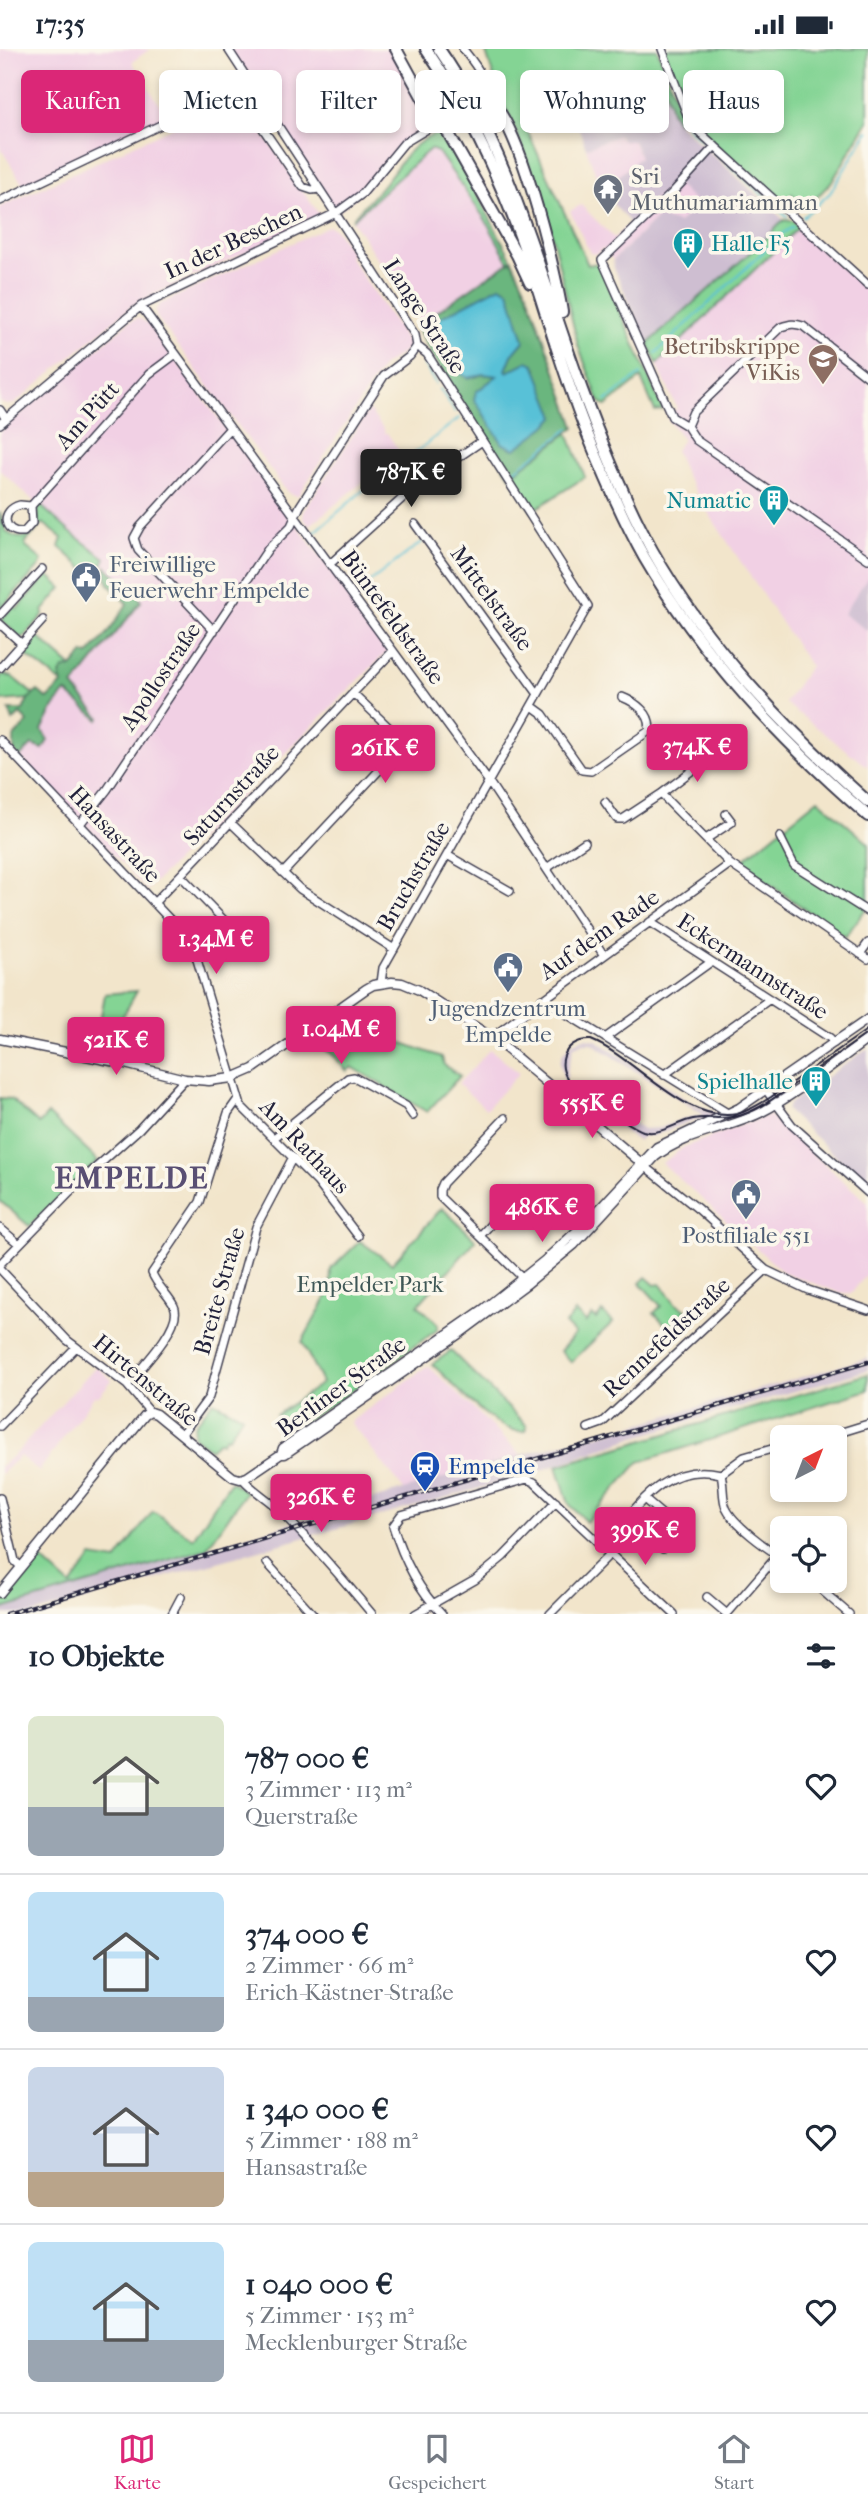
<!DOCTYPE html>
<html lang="de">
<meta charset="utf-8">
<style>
:root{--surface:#fff;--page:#f6f6f7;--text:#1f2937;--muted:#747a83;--line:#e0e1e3;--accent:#db2777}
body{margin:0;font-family:"IM FELL French Canon",serif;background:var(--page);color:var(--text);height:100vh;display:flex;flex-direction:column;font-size:26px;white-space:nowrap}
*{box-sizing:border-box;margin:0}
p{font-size:23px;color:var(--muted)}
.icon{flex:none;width:38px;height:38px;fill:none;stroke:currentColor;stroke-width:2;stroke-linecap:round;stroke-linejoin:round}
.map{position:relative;height:1565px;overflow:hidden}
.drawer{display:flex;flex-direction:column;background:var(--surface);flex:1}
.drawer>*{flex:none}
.banner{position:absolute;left:21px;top:21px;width:826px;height:63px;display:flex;gap:14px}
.needle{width:46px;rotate:42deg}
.buttons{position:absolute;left:770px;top:1376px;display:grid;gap:14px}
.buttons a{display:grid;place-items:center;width:77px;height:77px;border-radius:10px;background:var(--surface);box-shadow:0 4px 10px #0003;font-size:35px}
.price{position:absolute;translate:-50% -60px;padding:0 16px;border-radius:7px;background:var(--accent);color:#fff;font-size:23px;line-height:46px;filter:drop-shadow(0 2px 4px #0008)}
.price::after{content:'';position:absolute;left:50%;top:42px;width:21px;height:16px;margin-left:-10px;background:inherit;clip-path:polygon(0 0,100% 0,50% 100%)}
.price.selected{background:#222;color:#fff}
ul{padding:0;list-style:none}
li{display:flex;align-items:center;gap:21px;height:175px;padding:0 28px}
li+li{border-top:2px solid var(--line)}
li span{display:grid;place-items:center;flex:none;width:196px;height:140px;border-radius:10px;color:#555}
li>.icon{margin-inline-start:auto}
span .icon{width:84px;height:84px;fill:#fffc;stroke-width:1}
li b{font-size:30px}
h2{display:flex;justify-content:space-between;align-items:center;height:84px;padding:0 28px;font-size:30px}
.pill{padding:0 24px;border-radius:10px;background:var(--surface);box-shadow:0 4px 10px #0003;font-size:24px;line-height:63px}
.pill.selected{background:var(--accent);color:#fff}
.status{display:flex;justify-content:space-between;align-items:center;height:49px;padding:0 35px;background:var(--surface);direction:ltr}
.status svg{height:19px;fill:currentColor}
.menu{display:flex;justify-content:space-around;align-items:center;height:98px;border-top:2px solid var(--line);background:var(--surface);font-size:19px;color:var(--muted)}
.menu a{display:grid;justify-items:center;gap:4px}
.menu .selected{color:var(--accent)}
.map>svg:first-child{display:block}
</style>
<div class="status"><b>17:35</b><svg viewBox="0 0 49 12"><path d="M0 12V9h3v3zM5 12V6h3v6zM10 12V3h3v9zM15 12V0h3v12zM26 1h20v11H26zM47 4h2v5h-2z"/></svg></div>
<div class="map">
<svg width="868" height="1565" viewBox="0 0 868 1565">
<rect width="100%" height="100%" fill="#fbf7ec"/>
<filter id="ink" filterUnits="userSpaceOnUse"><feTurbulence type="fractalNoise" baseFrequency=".0143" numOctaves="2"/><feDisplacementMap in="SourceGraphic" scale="14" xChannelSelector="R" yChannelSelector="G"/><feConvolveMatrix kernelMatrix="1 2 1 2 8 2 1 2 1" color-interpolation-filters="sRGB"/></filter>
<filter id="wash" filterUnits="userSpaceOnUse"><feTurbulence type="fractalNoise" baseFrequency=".00686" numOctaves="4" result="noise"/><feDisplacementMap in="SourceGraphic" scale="28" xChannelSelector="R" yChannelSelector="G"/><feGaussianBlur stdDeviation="1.57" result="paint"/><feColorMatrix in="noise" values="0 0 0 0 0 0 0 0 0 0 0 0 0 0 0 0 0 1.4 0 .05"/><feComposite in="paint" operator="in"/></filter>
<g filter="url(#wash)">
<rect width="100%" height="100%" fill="#f2e5cb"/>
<path fill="#f1d0e4" d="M0,0H150L132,13L168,69L23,136L0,98Z
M228,0H396L436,73L413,87L371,136L336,164Z
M225,54L247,62L321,168L134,255L14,355L6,356L0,353V158Z
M618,86L620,89L632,91L640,108L602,142L586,99Z
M430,100L438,102L485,170L509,213L419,274L352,171Z
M676,134L695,152V158L679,174L658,168L613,211L603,199L596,205L590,204L570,162L581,156L614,189L670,136Z
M329,177L335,180L352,205L349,207L409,296L404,303L383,317L298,447L288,444L156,267V260L160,255Z
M797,180L868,242V718L785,654L810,617L711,468L686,427L675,401L683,391L667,369L677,359L657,315Z
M138,269L148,274L389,601L147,841L12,699L136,557L104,528L109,521L0,421V382L130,272Z
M369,361L385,382L383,384H387L400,403L309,477L303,469L304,461Z
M490,1000L519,1024L486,1060L458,1035Z
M769,1066L868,1154V1224L851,1244H840L783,1223L662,1114L684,1098Z
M96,1317L112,1331L98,1348L95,1346L39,1422L20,1407L0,1425V1418L17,1403Z
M428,1317L474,1360L521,1406L404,1441L350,1373Z"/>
<path fill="#cebed1" d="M645,25L665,40L680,76L784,171L761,195L692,254L648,295L614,219L613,211L658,168L679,174L695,158V153L676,134L670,136L630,174L602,142L640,108L633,92L623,91L618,86L586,99L570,54Z
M868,528V582L843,565Z
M585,989L596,991L691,1054L706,1061L719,1065L734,1064L755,1056L770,1047L773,1052L741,1069L728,1071H694L653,1087H643L638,1092L595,1062L573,1043L572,1041L575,1037L576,1035L643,1080L661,1079L682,1070L704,1066L592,994H583L574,997L566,1025L568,1027L564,1031L560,1013L563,1004L573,993Z
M868,999V1137L786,1061L790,1054Z
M868,1309V1321L632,1389L537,1423L33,1565H0V1561L521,1406L628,1378Z"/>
<path fill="#84d494" stroke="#537b68" stroke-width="2" fill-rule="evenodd" d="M485,0H657L664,17L523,72L588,216L599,214L663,361L655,362L641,329L606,357L599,352L578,296L545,158L517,85L500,48Z
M663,0H868V72L833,131L807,159L792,145L782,158L691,73ZM714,42L723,55L707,73L702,69L694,51Z
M437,85L444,86L452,98L512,211L509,213L485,170L438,103L430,100L352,171C359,160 369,152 378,142C397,121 408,94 437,85Z
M784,171L793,172L799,178L657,315L648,295C692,253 741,215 784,171Z
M568,384L585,428L532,462L510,427Z
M39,455L70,483L105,509L98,524L91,526L59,498L62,489L43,474L25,494L26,498L42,511L40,517L0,560V463L6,482C18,493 34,490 38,473C39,466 36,462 39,455Z
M48,526L62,539L43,562V566L24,588H20L1,571L13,557L17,560Z
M37,587L72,618L62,634L23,604Z
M3,625L12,628L34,646L28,650L0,652V628Z
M818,750L868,794V857L845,888L739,814Z
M137,942L104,1001L95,1000L105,945Z
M348,962L353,964L349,975C357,979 357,983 364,985L366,982L371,983L442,1008L444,1016L460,1027L427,1063L352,1018L347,1022L332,1005L309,990Z
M0,1049L11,1050L39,1075L48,1065L98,1112L29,1177L0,1152Z
M442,1159L476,1191L418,1256L438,1275L437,1281L336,1353L294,1378L276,1366L322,1334L302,1293L330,1242L331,1220L360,1192L392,1215Z
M646,1228L655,1236L660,1235L676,1255L686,1261L677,1271L675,1270L669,1279L654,1264L661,1257L640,1234Z
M575,1263L586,1273L592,1266L596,1270L602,1263L613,1273L571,1313L560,1302L575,1285L565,1275Z
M451,1302L527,1377L526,1382C498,1388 452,1333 432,1315Z
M868,1325V1341L639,1413L586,1473L569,1455L557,1417Z
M213,1352L242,1367L228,1389L225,1388L221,1394L219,1392L210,1400L193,1387L194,1377Z
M231,1432L246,1443L206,1500L0,1561V1552L37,1506L71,1537L92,1508L116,1512L153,1462L193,1489Z"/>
<path fill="#6bb67e" stroke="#466c5c" stroke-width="2" fill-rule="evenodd" d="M664,17L685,73L677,72L671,62L665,40L645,25Z
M512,211L528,245L575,378L510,427L432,307L416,277ZM506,239L524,292L512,306L506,321L507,323L537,319L511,399L476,343L497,327L483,325L475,328L438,272Z
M106,517L139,548L141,553L73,637L100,669L99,671L66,643L54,658L42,681L48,691L43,700L32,696L19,709L14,702V688L28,673L20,665L13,672L9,661H23L28,650L38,642L48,650L62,635L60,625L65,619L72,618L84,604L88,606L108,584L127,555C118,544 101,534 106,517Z"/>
<path fill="#59c1d7" stroke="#3e7289" stroke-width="2" d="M500,237L509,242L524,292L512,306L506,321L507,323L528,312L534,315L555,368L545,378L515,400L503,395L474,350L476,343L497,327L483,325L468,329C450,320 427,286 441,268Z"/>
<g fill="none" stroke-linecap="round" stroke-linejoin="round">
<path stroke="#59c1d7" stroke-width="2" d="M684,66L688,79L710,98
M715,103L787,168
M803,168L830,144L868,82
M656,304L783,184L793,178
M424,316L436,335
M440,340L455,363
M606,352L641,325
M514,422L570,379
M314,484L397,412L406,411L459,369
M359,541L422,493"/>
</g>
</g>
<g filter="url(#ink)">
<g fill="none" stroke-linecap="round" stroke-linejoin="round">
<g stroke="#413f51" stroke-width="10">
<path id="minor" d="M228,0L415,286L417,297L427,305L588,557L383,919L381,934
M463,0C472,12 490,31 483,47
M662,0L688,68L695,79L868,236
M0,152L222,47L233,46L244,52L303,138L312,141L319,140
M141,257L489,733L603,905
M868,328L803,277C794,274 790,275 781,278L693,363L687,377L696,391L868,510
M0,361L6,370
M0,375L141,257L336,164L362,145L404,94L452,65
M687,377L672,368L602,211L672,144L715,97
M20,456L31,457L32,474L24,483C2,485 0,461 20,456Z
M31,457L149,325L176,305
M415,475L538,645
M330,515L416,437L482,392
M0,566L42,520
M0,575L22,595
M214,582L138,501L134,489L140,478L230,379
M0,619L43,571
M532,657L543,665L582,721L591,722L649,682C653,665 635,653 622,648
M0,691L192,894L241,1057L317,1133L358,1187
M661,745L694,720L692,717
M605,753L617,770H623L661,745L730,815L868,910
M231,774L300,840L394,900
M80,775L107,741L268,500L291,477L300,457L384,327L410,307L417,297
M780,788L794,816L868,863
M706,790L732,773L726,765
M447,806L510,842
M547,819L585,793
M283,824L401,698L403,694L400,689L354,645
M181,827L246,894
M154,854L393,602
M650,873L830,989L834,994
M860,905L868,894
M542,950L729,1065
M492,988L730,815
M605,989L711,913
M664,1026L770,950
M766,1041L792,1076L868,1144
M505,1069L443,1134L440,1141V1148L527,1233
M274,1089L348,1029L354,1028L406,1057L413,1067
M646,1118L698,1160L766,1221L808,1241L868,1261
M0,1179L19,1195
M480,1187L522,1141
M0,1215L82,1131L139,1080L185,1030
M0,1220L67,1291L127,1336L150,1363
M127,1336C139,1321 184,1276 174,1257C168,1245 157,1237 152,1224L200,1153L228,1064L238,1050
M0,1377L76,1298
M588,1379L602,1374L766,1221
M182,1385L209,1348L256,1178L293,1108
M813,1388L842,1383L868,1375
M721,1425C724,1436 722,1448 726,1459C733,1475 767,1500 782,1508
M243,1430C254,1443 269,1450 280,1462C313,1495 343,1530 372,1565
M0,1449L15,1512L21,1518
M644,1450L679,1480L663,1500
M603,1498C637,1459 662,1412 721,1425L744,1408L782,1397
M267,1514L313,1565
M810,1531L849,1565
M707,1548L727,1565
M172,1565L181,1548
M415,1565L475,1531L503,1508L556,1453
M442,1565C418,1540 403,1510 393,1477L401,1466L527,1430L534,1433L674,1565
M550,1565L610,1505
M727,1565L778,1506"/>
</g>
<g stroke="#413f51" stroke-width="11">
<path id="tertiary" d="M0,990L121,1014L185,1030L209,1032L232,1029L253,1020L366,940L373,936L392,933L402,934L419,941L496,991L646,1118
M281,1405L283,1399L485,1259L544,1212L591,1169L657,1098L739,1059L868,970
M0,1544L145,1366L150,1363L156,1365L233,1428L240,1430L247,1428L281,1405H285L459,1285L528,1234L574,1196L655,1108C685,1084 726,1081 760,1064C798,1044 833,1015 868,990"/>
</g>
<g stroke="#413f51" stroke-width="14">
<path id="trunk" d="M396,0L436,73
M426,0C469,62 501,132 526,203C546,263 563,325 587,384C604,426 622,469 644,508C702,608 782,692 868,767
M439,0C511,103 539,224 582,341C602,395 624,450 652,501C707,598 785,679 868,753
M483,47C517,56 556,226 562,263
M441,71L517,206L530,234"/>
</g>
<use href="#minor" stroke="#fff" stroke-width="7"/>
<use href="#tertiary" stroke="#fff" stroke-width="8"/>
<use href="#trunk" stroke="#fff" stroke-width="10"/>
<path stroke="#22223b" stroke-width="2" d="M868,980L771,1048C760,1055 749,1062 737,1065C685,1075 636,1009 591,991C563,989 552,1021 575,1037C593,1049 624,1075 643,1082C658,1087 674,1075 689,1071C706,1066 725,1072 742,1066C762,1059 780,1045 797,1033C821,1017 844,1001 868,984"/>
<g stroke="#22223b" stroke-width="4.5">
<path id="rail" d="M6,1565L868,1313"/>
</g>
<use href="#rail" stroke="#fbf7ec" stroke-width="2" stroke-dasharray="5" stroke-linecap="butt"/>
<g stroke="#413f51" stroke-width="10" stroke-linecap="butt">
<path id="minor-bridge" d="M452,65L483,47"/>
</g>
<use href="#minor-bridge" stroke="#fff" stroke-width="7"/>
</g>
</g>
<defs>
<g id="temple-pin" transform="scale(1.575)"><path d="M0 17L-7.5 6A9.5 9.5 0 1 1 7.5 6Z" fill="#6b7280" stroke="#fbf7ec"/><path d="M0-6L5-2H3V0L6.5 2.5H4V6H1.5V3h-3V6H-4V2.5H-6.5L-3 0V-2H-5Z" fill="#fff"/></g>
<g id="building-pin" transform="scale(1.575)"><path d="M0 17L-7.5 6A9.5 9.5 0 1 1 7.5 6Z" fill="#0f9aa8" stroke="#fbf7ec"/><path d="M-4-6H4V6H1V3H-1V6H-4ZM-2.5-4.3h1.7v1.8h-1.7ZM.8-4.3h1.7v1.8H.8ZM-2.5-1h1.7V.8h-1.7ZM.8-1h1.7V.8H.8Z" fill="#fff"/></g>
<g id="school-pin" transform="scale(1.575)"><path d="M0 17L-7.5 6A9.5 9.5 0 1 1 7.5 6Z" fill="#8d6e63" stroke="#fbf7ec"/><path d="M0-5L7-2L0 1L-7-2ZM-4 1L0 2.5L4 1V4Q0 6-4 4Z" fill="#fff"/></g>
<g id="civic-pin" transform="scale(1.575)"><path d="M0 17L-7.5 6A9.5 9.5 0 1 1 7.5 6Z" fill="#5c6f8a" stroke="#fbf7ec"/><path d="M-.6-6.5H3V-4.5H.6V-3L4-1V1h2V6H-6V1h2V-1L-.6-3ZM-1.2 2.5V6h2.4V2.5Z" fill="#fff"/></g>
<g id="station-pin" transform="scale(1.575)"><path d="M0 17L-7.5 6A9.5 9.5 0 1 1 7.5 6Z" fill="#1a4fb4" stroke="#fbf7ec"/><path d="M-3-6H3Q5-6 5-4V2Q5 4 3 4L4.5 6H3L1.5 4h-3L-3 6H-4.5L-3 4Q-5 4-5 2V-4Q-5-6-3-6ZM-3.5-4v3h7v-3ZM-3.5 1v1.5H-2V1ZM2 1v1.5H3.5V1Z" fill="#fff"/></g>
</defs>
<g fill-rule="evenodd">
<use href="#temple-pin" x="608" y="140"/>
<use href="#building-pin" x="688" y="194"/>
<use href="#school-pin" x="823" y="310"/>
<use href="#building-pin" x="774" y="451"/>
<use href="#civic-pin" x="86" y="528"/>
<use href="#civic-pin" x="508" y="918"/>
<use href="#building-pin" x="816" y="1032"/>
<use href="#civic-pin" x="746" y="1145"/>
<use href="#station-pin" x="425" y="1417"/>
</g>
<g text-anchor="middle" stroke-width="7" stroke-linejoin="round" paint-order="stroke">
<g font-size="23" fill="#5b616d" stroke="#fbf7ec" text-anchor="start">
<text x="631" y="135">Sri<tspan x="631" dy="26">Muthumariamman</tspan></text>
</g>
<g font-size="23" fill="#22223b" stroke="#fbf7ec">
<text transform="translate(233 192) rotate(-25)" y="8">In der Beschen</text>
<text transform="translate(425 267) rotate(57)" y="8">Lange Straße</text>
<text transform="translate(87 366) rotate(-48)" y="8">Am Pütt</text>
<text transform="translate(492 549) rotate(54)" y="8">Mittelstraße</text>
<text transform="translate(393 568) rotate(54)" y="8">Büntefeldstraße</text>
<text transform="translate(160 627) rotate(-56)" y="8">Apollostraße</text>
<text transform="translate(231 746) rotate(-47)" y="8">Saturnstraße</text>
<text transform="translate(115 785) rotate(47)" y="8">Hansastraße</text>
<text transform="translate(413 827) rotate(-60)" y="8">Bruchstraße</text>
<text transform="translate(599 885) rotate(-35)" y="8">Auf dem Rade</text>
<text transform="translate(753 917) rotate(33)" y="8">Eckermannstraße</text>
<text transform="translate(305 1097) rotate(47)" y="8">Am Rathaus</text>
<text transform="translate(219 1242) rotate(-74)" y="8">Breite Straße</text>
<text transform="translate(666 1288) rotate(-43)" y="8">Rennefeldstraße</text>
<text transform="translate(146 1331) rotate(40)" y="8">Hirtenstraße</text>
<text transform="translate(341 1337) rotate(-36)" y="8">Berliner Straße</text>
</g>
<g font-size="23" fill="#0d838f" stroke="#fbf7ec" text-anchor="end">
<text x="711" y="202" text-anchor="start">Halle F5</text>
<text x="751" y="459">Numatic</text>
<text x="793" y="1040">Spielhalle</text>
</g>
<g font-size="23" fill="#785e54" stroke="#fbf7ec" text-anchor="end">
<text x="800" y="305">Betribskrippe<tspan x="800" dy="26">ViKis</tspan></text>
</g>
<g font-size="23" fill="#4e5e75" stroke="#fbf7ec">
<text x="109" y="523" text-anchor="start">Freiwillige<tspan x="109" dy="26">Feuerwehr Empelde</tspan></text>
<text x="508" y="967">Jugendzentrum<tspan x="508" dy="26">Empelde</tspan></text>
<text x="746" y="1194">Postfiliale 551</text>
</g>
<g font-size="23" fill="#3f5756" stroke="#fbf7ec">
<text x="370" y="1243">Empelder Park</text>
</g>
<g font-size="23" fill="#164399" stroke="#fbf7ec" text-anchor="start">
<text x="448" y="1425">Empelde</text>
</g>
<g font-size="30" font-weight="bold" letter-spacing="2" fill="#594f73" stroke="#fbf7ec">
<text x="132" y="1139">EMPELDE</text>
</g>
</g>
</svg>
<div class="buttons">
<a><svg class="needle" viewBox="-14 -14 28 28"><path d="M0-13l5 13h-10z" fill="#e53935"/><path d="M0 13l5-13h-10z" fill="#747a83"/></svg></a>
<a><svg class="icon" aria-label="locate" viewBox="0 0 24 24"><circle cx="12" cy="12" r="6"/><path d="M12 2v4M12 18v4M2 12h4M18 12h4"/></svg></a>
</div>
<b class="price selected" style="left:411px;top:460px">787K €</b>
<b class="price" style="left:697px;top:735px">374K €</b>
<b class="price" style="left:385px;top:736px">261K €</b>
<b class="price" style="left:216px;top:927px">1.34M €</b>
<b class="price" style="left:341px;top:1017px">1.04M €</b>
<b class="price" style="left:116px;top:1028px">521K €</b>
<b class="price" style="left:592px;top:1091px">555K €</b>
<b class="price" style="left:542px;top:1195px">486K €</b>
<b class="price" style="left:321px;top:1485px">326K €</b>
<b class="price" style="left:645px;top:1518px">399K €</b>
<div class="banner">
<a class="pill selected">Kaufen</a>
<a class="pill">Mieten</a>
<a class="pill">Filter</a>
<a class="pill">Neu</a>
<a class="pill">Wohnung</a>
<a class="pill">Haus</a>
</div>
</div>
<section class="drawer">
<h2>10 Objekte<svg class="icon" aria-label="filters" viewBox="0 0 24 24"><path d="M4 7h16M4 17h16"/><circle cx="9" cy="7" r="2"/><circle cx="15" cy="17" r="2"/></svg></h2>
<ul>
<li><span style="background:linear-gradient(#dfe7d0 65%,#9aa5b1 0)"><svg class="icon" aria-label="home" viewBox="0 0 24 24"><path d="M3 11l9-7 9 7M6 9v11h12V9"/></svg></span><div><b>787 000 €</b><p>3 Zimmer · 113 m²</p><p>Querstraße</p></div><svg class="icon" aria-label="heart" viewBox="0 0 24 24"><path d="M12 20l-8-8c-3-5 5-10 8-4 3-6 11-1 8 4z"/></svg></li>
<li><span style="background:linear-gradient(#bfe0f5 75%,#9aa5b1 0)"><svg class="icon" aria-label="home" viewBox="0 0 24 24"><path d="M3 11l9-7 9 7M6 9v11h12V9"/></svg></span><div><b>374 000 €</b><p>2 Zimmer · 66 m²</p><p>Erich-Kästner-Straße</p></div><svg class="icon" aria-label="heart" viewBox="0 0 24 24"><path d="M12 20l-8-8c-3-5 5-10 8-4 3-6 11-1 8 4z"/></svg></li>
<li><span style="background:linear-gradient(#c9d6e8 75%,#b9a48a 0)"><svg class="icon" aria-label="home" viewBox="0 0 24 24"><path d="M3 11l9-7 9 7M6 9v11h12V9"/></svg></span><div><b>1 340 000 €</b><p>5 Zimmer · 188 m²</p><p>Hansastraße</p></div><svg class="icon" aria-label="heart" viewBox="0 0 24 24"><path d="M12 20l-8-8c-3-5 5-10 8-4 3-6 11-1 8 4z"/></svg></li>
<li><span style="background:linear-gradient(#bfe0f5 70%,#9aa5b1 0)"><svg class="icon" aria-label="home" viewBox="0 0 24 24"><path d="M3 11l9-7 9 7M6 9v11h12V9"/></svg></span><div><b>1 040 000 €</b><p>5 Zimmer · 153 m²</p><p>Mecklenburger Straße</p></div><svg class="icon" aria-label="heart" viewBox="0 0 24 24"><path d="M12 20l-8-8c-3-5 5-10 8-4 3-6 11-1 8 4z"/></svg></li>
</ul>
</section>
<nav class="menu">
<a class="selected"><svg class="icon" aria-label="map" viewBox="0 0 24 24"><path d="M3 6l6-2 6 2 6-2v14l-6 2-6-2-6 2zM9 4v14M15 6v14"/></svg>Karte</a>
<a><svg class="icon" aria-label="saved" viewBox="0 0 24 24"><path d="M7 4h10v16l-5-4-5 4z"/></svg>Gespeichert</a>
<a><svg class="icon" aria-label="home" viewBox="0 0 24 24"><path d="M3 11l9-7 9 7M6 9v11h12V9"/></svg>Start</a>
</nav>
